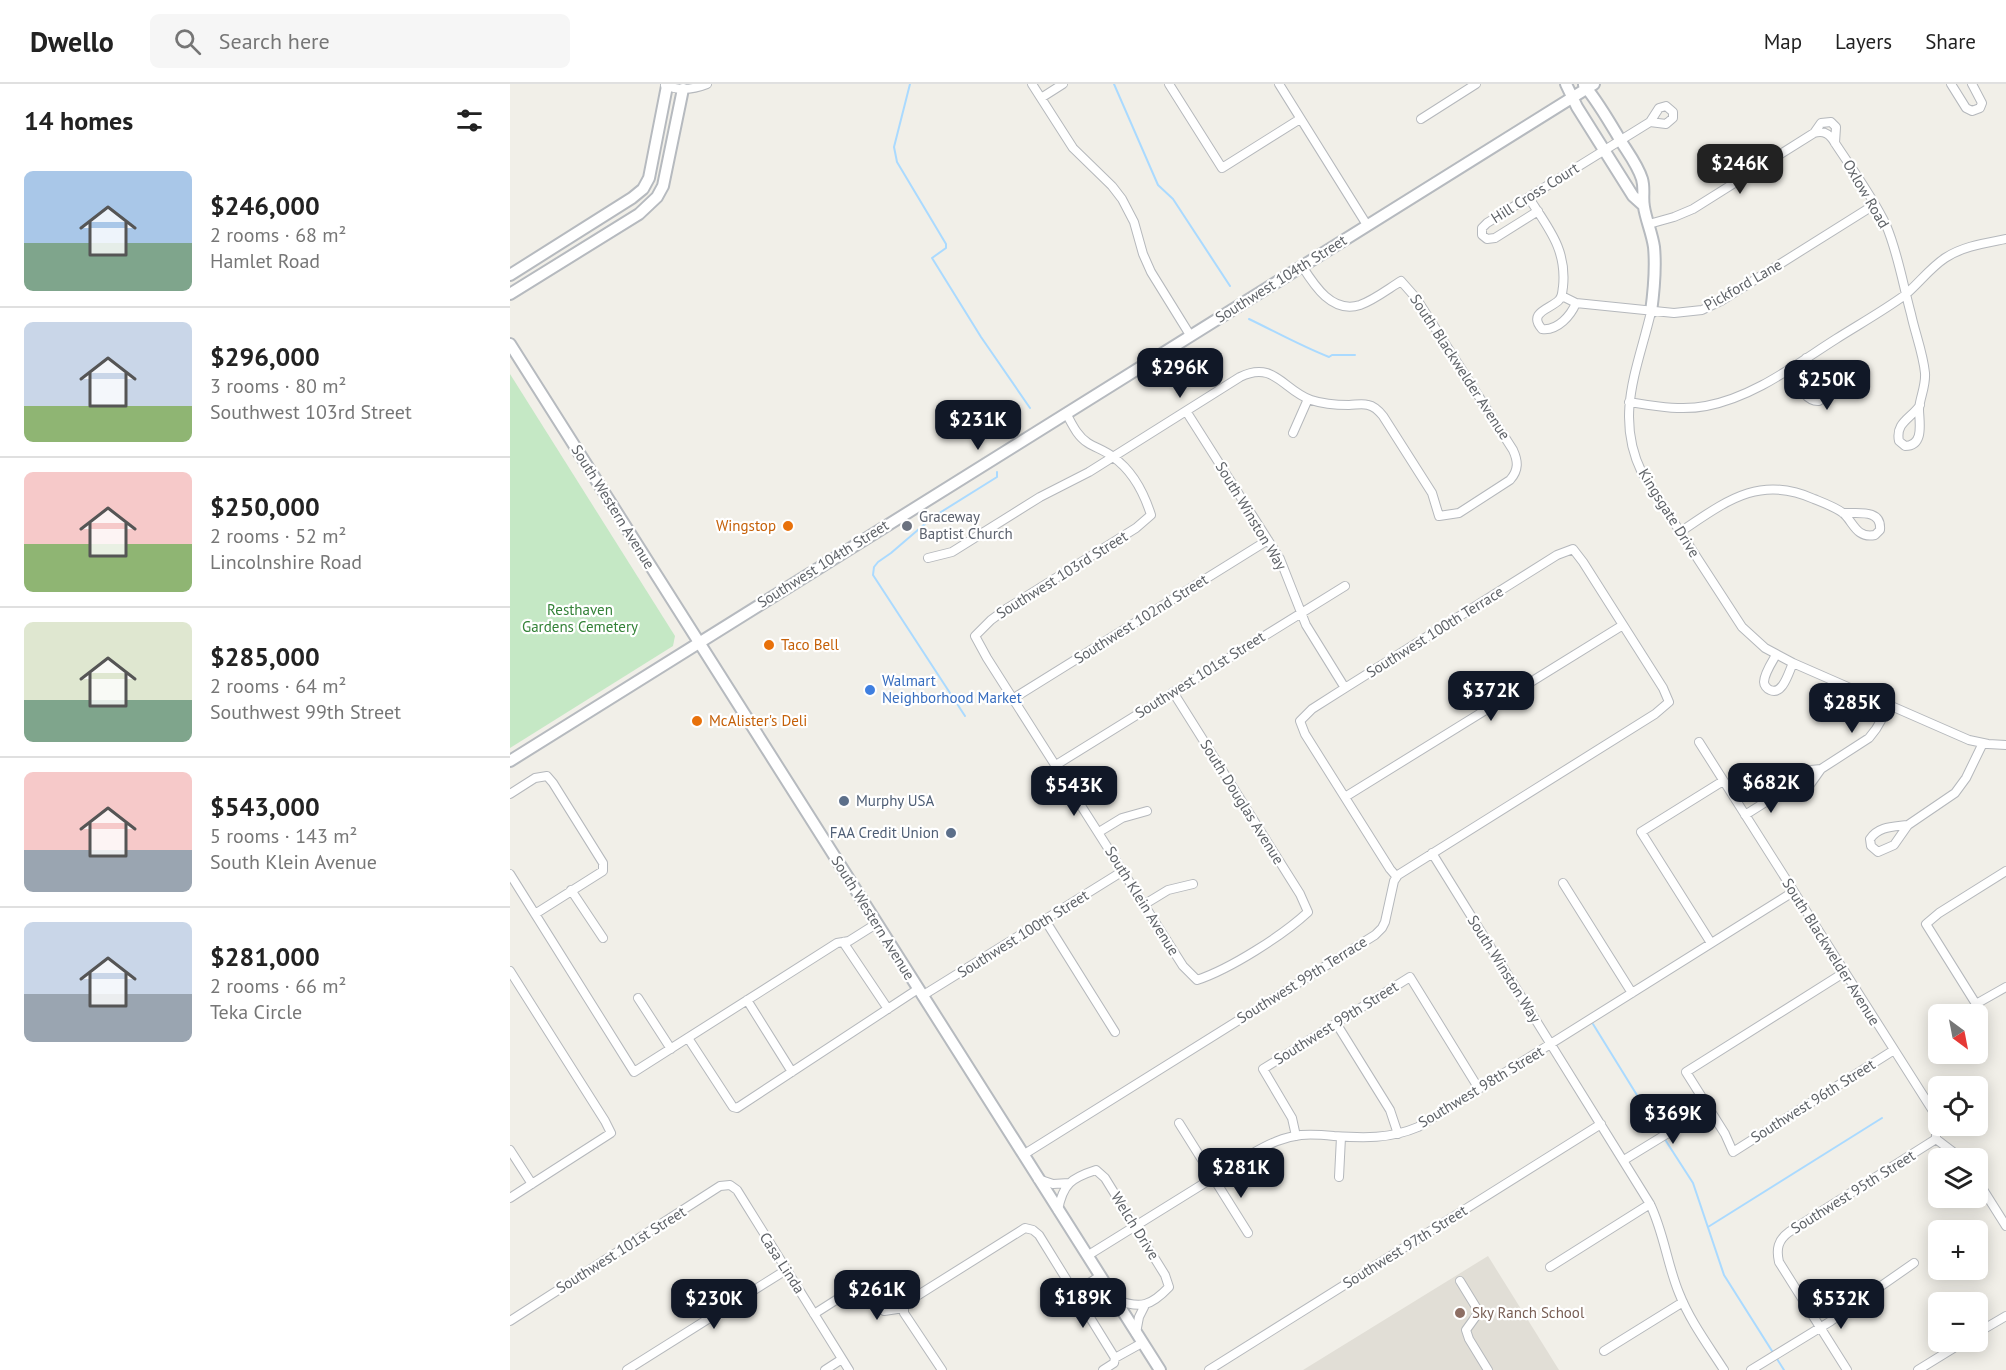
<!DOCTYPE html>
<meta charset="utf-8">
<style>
:root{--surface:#fff;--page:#f6f6f6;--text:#222;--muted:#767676;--line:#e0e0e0;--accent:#111827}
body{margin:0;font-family:"PT Sans",sans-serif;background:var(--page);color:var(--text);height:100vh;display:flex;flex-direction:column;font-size:22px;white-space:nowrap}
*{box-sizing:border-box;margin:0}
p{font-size:20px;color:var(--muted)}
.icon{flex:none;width:33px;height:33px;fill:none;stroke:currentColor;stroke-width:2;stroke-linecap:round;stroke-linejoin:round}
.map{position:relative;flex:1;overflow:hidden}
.sheet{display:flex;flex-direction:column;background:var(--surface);width:510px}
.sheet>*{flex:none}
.needle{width:39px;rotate:148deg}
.controls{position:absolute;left:1418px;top:920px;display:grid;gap:12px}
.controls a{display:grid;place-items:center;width:60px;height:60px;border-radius:9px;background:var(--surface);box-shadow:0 3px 15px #0003;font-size:30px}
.price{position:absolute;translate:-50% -51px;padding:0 14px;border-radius:12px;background:var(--accent);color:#fff;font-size:20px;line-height:39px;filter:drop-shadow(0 2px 3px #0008)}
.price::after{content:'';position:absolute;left:50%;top:36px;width:18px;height:14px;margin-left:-9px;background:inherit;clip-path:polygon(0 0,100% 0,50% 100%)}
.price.current{background:#222;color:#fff}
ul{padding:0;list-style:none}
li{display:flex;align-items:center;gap:18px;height:150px;padding:0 24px}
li+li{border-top:2px solid var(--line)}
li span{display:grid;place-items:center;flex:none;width:168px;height:120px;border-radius:9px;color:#555}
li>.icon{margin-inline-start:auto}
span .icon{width:72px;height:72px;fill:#fffc;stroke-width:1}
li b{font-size:26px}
h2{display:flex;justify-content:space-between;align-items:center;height:72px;padding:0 24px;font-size:26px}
header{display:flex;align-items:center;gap:36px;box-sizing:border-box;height:84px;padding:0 30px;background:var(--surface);border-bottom:2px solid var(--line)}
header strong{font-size:28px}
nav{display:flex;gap:33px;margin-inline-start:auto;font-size:21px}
.search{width:420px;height:54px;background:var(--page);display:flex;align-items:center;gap:15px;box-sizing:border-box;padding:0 21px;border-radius:9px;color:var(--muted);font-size:22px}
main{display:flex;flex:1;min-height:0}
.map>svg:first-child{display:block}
</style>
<header>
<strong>Dwello</strong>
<div class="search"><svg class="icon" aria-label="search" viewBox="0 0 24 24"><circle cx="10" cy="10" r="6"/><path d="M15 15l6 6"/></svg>Search here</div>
<nav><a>Map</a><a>Layers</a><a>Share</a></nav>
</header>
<main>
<section class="sheet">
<h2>14 homes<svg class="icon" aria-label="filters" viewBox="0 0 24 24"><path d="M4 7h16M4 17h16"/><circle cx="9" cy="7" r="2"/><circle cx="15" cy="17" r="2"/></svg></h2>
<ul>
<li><span style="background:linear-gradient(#a9c7e8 60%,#7fa58c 0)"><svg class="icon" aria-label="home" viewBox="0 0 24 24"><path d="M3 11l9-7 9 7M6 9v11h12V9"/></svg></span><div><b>$246,000</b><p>2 rooms · 68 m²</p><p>Hamlet Road</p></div></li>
<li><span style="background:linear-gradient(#c9d6e8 70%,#8fb573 0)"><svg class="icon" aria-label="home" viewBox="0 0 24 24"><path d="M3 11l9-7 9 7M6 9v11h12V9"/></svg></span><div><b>$296,000</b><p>3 rooms · 80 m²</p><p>Southwest 103rd Street</p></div></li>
<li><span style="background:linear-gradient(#f6c9c9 60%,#8fb573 0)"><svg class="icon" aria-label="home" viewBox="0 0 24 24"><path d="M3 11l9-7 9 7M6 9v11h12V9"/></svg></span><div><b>$250,000</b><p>2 rooms · 52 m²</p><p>Lincolnshire Road</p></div></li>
<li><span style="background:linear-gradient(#dfe7d0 65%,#7fa58c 0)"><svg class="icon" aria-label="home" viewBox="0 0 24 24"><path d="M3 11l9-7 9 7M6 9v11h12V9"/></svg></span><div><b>$285,000</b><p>2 rooms · 64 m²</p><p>Southwest 99th Street</p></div></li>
<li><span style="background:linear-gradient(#f6c9c9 65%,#9aa5b1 0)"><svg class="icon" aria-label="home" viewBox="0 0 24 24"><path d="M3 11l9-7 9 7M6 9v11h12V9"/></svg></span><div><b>$543,000</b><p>5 rooms · 143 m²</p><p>South Klein Avenue</p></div></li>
<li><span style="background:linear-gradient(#c9d6e8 60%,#9aa5b1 0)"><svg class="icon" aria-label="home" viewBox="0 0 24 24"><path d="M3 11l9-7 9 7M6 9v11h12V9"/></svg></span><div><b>$281,000</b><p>2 rooms · 66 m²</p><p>Teka Circle</p></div></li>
</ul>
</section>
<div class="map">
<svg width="1496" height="1286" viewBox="0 0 1496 1286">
<rect width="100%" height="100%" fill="#f1efe8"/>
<path fill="#e1ded6" d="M978,1172L1049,1286H793Z"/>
<path fill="#c5e8c5" d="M0,290L165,552L163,562L0,664Z"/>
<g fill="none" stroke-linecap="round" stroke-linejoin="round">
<path stroke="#aadaff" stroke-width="2" d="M400,0L384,63L387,78L436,160V164L422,174L471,253L520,324
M604,0L648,101L663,115L720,202
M739,235C766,248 791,262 819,273L822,271H845
M455,632L363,491L364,483L368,478L381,469L423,433L487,393V388
M1083,940L1151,1050
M1154,1054L1183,1099L1214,1191L1274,1286
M1198,1143L1372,1034"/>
<g stroke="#b5b8bc" stroke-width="10">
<path id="street" d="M522,0L563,64L602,102L612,115L624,138L633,170L641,188L680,251
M659,0L712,84L790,35
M769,0L857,141
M1441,0L1456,24L1462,27L1470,24L1472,19L1462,0
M155,1C169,7 182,6 197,0
M531,14L553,0
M911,35L966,0
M1304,49L1311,39L1321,38L1326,43L1325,59
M1019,114C1038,144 1057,165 1053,203C1052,207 1053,212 1049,216C1041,225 1017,228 1032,245C1048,247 1061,231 1066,219
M1028,127L985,154L977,155L972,151V144L977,139L1140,38L1149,24L1156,22L1163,28V34L1156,40L1140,38
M1139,140L1164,133L1183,125L1304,49C1314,46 1320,50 1325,59C1342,85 1363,113 1376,141C1388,169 1393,201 1401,230C1405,249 1413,269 1415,289C1416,302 1410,313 1409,325C1409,337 1415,362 1395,362L1389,357C1385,338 1402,334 1410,321
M1052,212L1066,219L1164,229L1192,226L1211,217L1364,121
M1141,228C1128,284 1104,332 1132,389L1232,543L1255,564L1283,579L1459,656L1478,660L1496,661
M1279,285C1286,296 1294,318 1309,317L1315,311L1314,304L1296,274
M1119,318C1145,322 1171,327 1196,322C1244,313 1285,281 1326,255C1348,241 1373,227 1395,211C1409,199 1420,184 1435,174C1453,162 1476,159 1496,155
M676,327L770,475L796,541L835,604
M556,329C562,340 567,352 578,359C586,364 596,367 603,373C623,387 634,409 641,431L626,444L496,525L481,536L465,552L477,574L673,882L687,896C720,885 772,852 798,828L790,810L663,608
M783,349L798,315
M1170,448C1215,418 1249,390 1304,415C1314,419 1325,423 1333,429C1343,437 1346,455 1365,451L1370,446C1372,424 1346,430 1333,429
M418,474L442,468L530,413L579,388L730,293C764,276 773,306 801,316C813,320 826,321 839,321C845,321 852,319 858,321C864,322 869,327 873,332L922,409L929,432L949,429L1000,396C1009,386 1008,377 1003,366L906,214L891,197C878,205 864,216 850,221C822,230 804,201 792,182
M1266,571C1262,578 1254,590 1254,598C1254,601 1257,605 1260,606C1273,612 1279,587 1283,579
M504,614L758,456
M1189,658L1423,1027L1426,1037V1055L1451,1074
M546,681L835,502
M1311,685L1291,687L1287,692V697L1293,703L1299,702L1311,685L1359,654L1366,645L1380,621
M0,710L25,694L37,692L43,699L93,779V787L25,830
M835,713L1113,541
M1235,731L1273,707
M1398,741C1383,743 1369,742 1360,755L1361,762L1368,768L1384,761L1398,741L1445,709L1456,694L1473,659
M589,748L612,734L637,727
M922,769L1140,1120C1154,1149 1157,1180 1169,1209C1180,1237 1198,1261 1214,1286
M1496,787L1429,829L1416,840L1466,920L1496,903
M0,790L124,988L327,859L339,857L366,840
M1053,799L1122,909
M61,806L93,854
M635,820L658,806L683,800
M535,836L605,948
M333,858L378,925
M1201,859L1131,748L1213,697
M0,887L95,1037L101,1049L0,1114
M1335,888L1176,988L1215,1050L1223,1068L1384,966
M412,912L613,787
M128,914L161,965
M237,916L282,988
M826,939L880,1026L888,1050
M178,954L223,1023L227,1024L408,905
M669,1039L738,1149
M786,1052L782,1034L753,985L900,893L969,1005
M0,1066L22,1100
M513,1071L865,851L872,844L875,838L884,797L888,791L1145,630L1159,618L1153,604L1073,478L1063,465L1047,471L835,604L802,625L790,637L795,650L880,785L886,792
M1114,1076L1199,1024
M829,1093L831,1053
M528,1095L543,1100L559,1099
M1467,1096L1496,1142
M548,1126C553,1100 561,1094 586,1086L595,1094L655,1191L659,1203C641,1222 631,1225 606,1216
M577,1172L743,1069C759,1060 773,1053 791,1051C802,1050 814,1051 824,1052C853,1054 880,1055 908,1043L1283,808
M1040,1183L1140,1120
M950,1197L969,1228L956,1246L959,1255L978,1286
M565,1208L590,1192
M304,1230L348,1202L354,1203L367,1221L374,1227L394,1224
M0,1237L210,1102L220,1101L227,1106L339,1286
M626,1249L629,1233L635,1221
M1467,1249L1496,1232
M1094,1267L1173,1218
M605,1274L632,1259
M117,1286L276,1186
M315,1286L332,1275
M432,1286L394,1229V1220L515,1144L523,1146L529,1151L605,1274L604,1279L593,1286
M699,1286L1091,1040
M1241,1286L1321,1237L1404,1179
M1337,1286L1269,1178C1266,1165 1268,1156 1279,1148L1426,1055
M1408,1286L1455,1257"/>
</g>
<g stroke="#b6babf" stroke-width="14">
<path id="secondary" d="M1056,0L1067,23L1123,112L1133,121
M1074,1C1089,19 1100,39 1112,59C1119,70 1128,82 1132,95C1135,105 1132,113 1134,123C1136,136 1142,149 1144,163C1146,184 1144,206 1141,228
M0,191L122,114L133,105L139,94L157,2
M0,210L129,130L147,113L153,102L173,5
M0,260L650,1286
M0,677L1084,0"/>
</g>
<use href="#street" stroke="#fff" stroke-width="8"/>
<use href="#secondary" stroke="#fff" stroke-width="10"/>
</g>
<g fill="#e8710a" stroke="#fff" stroke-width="2">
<circle cx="278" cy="442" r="6"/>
<circle cx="259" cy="561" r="6"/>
<circle cx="187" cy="637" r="6"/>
</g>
<circle fill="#6b7280" stroke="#fff" stroke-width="2" cx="397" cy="442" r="6"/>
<circle fill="#3f7fe0" stroke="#fff" stroke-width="2" cx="360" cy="606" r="6"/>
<g fill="#5c6f8a" stroke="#fff" stroke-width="2">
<circle cx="334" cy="717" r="6"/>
<circle cx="441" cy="749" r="6"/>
</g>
<circle fill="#8d6e63" stroke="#fff" stroke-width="2" cx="950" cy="1229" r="6"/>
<g text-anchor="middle" stroke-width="4.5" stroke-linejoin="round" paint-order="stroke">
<g font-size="15" fill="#5f6368" stroke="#fff">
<text transform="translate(1025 109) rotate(-32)" y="5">Hill Cross Court</text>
<text transform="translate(1356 110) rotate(60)" y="5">Oxlow Road</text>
<text transform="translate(771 195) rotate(-32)" y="5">Southwest 104th Street</text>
<text transform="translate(1233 201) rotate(-30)" y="5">Pickford Lane</text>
<text transform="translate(950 283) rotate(57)" y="5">South Blackwelder Avenue</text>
<text transform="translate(103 423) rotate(58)" y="5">South Western Avenue</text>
<text transform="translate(1159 429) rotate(58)" y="5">Kingsgate Drive</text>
<text transform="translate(741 432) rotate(59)" y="5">South Winston Way</text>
<text transform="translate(313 480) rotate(-32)" y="5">Southwest 104th Street</text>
<text transform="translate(552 491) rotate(-32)" y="5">Southwest 103rd Street</text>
<text transform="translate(631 535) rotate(-32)" y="5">Southwest 102nd Street</text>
<text transform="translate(925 548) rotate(-32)" y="5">Southwest 100th Terrace</text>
<text transform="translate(690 591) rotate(-32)" y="5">Southwest 101st Street</text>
<text transform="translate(732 718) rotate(58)" y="5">South Douglas Avenue</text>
<text transform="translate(632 817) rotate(58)" y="5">South Klein Avenue</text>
<text transform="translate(363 834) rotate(58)" y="5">South Western Avenue</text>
<text transform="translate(513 850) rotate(-32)" y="5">Southwest 100th Street</text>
<text transform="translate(1321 868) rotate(58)" y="5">South Blackwelder Avenue</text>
<text transform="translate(994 885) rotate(58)" y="5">South Winston Way</text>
<text transform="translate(792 896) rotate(-32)" y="5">Southwest 99th Terrace</text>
<text transform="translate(826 939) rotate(-32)" y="5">Southwest 99th Street</text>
<text transform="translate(971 1003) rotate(-31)" y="5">Southwest 98th Street</text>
<text transform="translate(1303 1017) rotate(-32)" y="5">Southwest 96th Street</text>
<text transform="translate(1343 1108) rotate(-32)" y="5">Southwest 95th Street</text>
<text transform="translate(625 1142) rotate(58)" y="5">Welch Drive</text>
<text transform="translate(895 1163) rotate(-32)" y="5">Southwest 97th Street</text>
<text transform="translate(111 1166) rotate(-32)" y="5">Southwest 101st Street</text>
<text transform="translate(272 1179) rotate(57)" y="5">Casa Linda</text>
</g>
<g font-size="15" fill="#5b616d" stroke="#fff" text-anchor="start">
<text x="409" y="438">Graceway<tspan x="409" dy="17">Baptist Church</tspan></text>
</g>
<g font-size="15" fill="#c56008" stroke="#fff" text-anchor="start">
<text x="266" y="447" text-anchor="end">Wingstop</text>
<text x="271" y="566">Taco Bell</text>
<text x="199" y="642">McAlister's Deli</text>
</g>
<g font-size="15" fill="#348238" stroke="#fff">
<text x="70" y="531">Resthaven<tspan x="70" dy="17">Gardens Cemetery</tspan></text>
</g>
<g font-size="15" fill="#366cbe" stroke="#fff" text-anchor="start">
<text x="372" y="602">Walmart<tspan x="372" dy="17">Neighborhood Market</tspan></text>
</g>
<g font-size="15" fill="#4e5e75" stroke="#fff" text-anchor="start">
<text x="346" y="722">Murphy USA</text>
<text x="429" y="754" text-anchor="end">FAA Credit Union</text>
</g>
<g font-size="15" fill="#785e54" stroke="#fff" text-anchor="start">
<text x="962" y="1234">Sky Ranch School</text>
</g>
</g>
</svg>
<div class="controls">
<a><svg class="needle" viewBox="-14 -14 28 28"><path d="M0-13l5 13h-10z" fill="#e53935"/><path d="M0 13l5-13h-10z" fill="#767676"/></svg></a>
<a><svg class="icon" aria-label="locate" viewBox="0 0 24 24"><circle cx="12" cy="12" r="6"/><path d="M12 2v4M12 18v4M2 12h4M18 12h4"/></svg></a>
<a><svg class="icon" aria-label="layers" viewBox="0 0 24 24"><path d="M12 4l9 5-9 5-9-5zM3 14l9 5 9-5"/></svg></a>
<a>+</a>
<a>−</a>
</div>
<b class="price current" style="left:1230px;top:111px">$246K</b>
<b class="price" style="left:670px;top:315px">$296K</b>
<b class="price" style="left:1317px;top:327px">$250K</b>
<b class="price" style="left:468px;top:367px">$231K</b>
<b class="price" style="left:981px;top:638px">$372K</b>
<b class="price" style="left:1342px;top:650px">$285K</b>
<b class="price" style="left:1261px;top:730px">$682K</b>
<b class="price" style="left:564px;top:733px">$543K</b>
<b class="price" style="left:1163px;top:1061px">$369K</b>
<b class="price" style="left:731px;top:1115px">$281K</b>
<b class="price" style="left:367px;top:1237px">$261K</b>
<b class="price" style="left:573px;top:1245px">$189K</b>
<b class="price" style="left:204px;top:1246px">$230K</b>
<b class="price" style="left:1331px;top:1246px">$532K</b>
</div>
</main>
